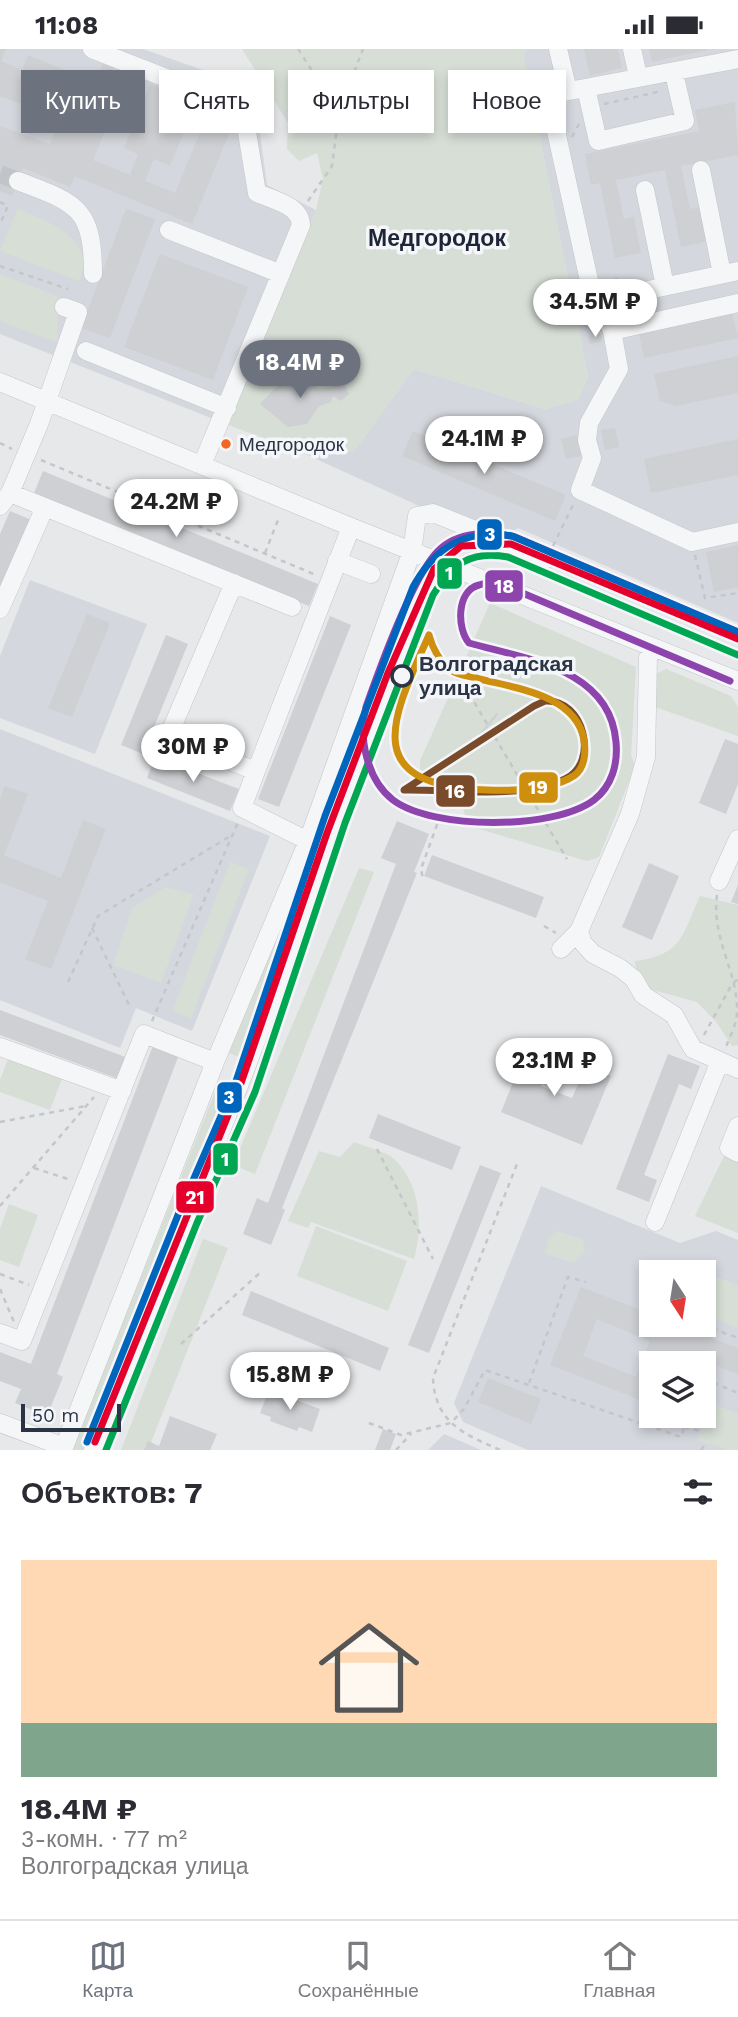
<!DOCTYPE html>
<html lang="ru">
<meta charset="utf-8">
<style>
:root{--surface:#fff;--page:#f2f2f3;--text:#2b2b33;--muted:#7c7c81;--line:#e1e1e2;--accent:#6c737f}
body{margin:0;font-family:"Work Sans",sans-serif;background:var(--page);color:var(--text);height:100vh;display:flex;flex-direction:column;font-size:26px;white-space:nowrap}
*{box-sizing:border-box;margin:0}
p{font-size:23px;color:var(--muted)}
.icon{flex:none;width:38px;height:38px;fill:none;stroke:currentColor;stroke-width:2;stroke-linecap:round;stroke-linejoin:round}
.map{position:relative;height:1401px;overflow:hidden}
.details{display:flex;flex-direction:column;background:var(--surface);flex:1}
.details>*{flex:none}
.top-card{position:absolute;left:21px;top:21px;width:696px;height:63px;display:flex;gap:14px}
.needle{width:46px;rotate:168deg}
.fabs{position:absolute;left:639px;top:1211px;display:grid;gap:14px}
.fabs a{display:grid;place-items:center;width:77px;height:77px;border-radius:0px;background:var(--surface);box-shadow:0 4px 10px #0003;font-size:35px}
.scale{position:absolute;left:21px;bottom:18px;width:100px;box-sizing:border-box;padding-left:7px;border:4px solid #2b3445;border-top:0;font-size:19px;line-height:24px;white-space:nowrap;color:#2b3445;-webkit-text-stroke:5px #f4f6f9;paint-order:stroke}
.price{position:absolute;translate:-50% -60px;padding:0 16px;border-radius:24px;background:#fff;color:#222;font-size:23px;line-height:46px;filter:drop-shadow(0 2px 4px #0008)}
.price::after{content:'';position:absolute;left:50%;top:42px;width:21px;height:16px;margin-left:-10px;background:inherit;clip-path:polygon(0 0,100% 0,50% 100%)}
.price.current{background:var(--accent);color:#fff}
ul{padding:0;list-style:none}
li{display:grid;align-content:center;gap:14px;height:371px;padding:0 21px}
li span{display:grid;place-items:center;height:217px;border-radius:0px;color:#555}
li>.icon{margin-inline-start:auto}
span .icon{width:126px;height:126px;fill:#fffc;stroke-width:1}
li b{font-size:30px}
h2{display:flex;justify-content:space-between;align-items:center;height:84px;padding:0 21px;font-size:30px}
.tag{padding:0 24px;border-radius:0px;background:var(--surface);box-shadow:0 4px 10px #0003;font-size:24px;line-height:63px}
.tag.current{background:var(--accent);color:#fff}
.status{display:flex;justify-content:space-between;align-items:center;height:49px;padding:0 35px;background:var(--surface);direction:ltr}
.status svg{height:19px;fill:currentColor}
.tab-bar{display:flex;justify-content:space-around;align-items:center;height:98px;border-top:2px solid var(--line);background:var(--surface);font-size:19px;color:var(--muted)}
.tab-bar a{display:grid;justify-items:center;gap:4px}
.tab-bar .current{color:var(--accent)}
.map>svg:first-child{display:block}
</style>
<div class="status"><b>11:08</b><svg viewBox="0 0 49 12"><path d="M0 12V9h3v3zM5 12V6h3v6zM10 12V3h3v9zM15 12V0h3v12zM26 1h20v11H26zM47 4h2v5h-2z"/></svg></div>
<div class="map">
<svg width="738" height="1401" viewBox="0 0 738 1401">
<rect width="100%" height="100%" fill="#e6e8ea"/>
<path fill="#d4d7dd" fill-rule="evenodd" d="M0,0H143L254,39L267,136L316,161L226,375L0,285Z
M527,0H738V574L518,479L496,492L303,404L353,403L414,320L545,360L578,351L588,328L523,6Z
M30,531L147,575L95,705L0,669V607Z
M0,680L270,787L192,982L136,959L120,999L0,951Z
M541,1137L680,1194L716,1182L738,1191V1401H528L463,1373L454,1354ZM651,1223H704V1276H651ZM651,1314H704V1367H651Z
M444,1385L481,1401H428Z"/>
<path fill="#d6ded6" d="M242,0H527L523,6L588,328L578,351L545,360L414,320L353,403L303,404L226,375L316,161L323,130L317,104L299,112L287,100L288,74Z
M18,159C49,174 98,189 79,232L0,202Z
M0,225L57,247L58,294L0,272Z
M403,545L416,549L239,1008L229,1004Z
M490,554L636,618L631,706L635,717L599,808L587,812L469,777L458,746L421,740L420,712Z
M666,620L731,647L738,658V687L655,658L656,625Z
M230,813L249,820L191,970L172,962Z
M359,819L374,823L255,1125L233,1116Z
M165,838L194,845L161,934L113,916L132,859Z
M700,847L738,856V996L732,997L717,974L697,953L638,937L635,912C683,906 682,886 700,847Z
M8,1010L62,1030L50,1061L0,1043V1031Z
M219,1033L230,1038L84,1401H72Z
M354,1093C366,1098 386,1102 395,1111C421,1136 423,1178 414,1210L311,1173L308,1179L288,1172L319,1102L340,1108Z
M726,1103L738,1110V1184L695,1167Z
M9,1155L38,1166L19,1218L0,1211V1180Z
M316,1177L407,1212L388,1262L297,1227Z
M556,1182L583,1190L585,1203L574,1214L545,1205L548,1189Z
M203,1190L228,1199L148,1401H121Z
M704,1223L738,1236V1279L704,1266Z
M711,1355L738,1364V1401H727L697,1391Z"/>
<path fill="#ced0d3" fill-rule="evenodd" d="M0,0H6L1,12L22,21L28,6L69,23L64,38L89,48L103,15L114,19L112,25L126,30L93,111L130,126L138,105L124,99L150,35L196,54L170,117L154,110L145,132L175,144L209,62L222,67L218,75L231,80L192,175L75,127L70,138L23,119L12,147L0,142V77L50,95L65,55L40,45L34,60L0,47Z
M584,0H618L622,19L590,27Z
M649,0H706L707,1L652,13Z
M735,53L738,106L681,117L690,160L702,158L709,192L681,198L665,121L616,131L624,170L634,168L641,204L615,209L600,134L591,136L585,105L699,82L695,61Z
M126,160L155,170L110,289L81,279Z
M160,205L248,238L213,331L124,298Z
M732,264L738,289L644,309L639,284Z
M601,285L602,292L590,295L588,288Z
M738,307V344L676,357L660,352L654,325Z
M301,328L319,340L344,335L349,345L341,352L333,347L331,353L319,357L307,375L288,378L260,355L283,331Z
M615,379L619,398L605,401L601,381Z
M413,382L566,446L555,472L402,407Z
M577,386L581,407L566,410L561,390Z
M738,390V426L651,444L644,410Z
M43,422L318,535L309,557L34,444Z
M10,462L34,472L0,546V485Z
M738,496V538L714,543L706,503Z
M87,565L110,574L72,668L48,659Z
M330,567L351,576L279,758L258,750Z
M166,586L188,595L143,705L121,696Z
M725,690L738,695V735L726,765L699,754Z
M155,708L239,740L230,762L147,729Z
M5,737L28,745L4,806L61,829L83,771L106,780L51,920L25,910L48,852L0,833V750Z
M397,772L429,785L414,823L417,824L282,1159L285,1161L271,1196L243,1185L257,1149L268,1154L396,815L381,809Z
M432,806L544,848L536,869L424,827Z
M649,814L679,827L652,891L622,878Z
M738,836V855L731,853Z
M0,961L128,1009L119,1030L0,986Z
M154,994L180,1003L57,1325L63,1328L47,1367L15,1354L21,1340L0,1332V1303L31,1315Z
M529,994L554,1004L541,1037L572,1049L586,1017L611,1027L582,1096L501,1063Z
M668,1005L700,1017L691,1040L679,1035L644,1126L657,1131L649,1153L616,1140Z
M378,1065L461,1098L452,1121L369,1089Z
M480,1116L501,1124L429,1304L408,1296Z
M581,1238L651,1265V1276H678L738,1299V1325L695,1309L693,1314H651V1355L550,1316ZM597,1270L650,1292L636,1328L583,1307Z
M251,1242L389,1299L380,1322L242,1266Z
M488,1329L541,1350L531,1375L478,1353Z
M269,1341L320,1360L312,1383L299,1378L297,1382L270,1372L271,1368L260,1364Z
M170,1367L217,1385L210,1401H144L148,1392L159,1397Z
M383,1380L396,1385L390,1401H375Z"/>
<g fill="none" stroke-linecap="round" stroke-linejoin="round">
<path stroke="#c1c4c9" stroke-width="18" stroke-dasharray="18 9" stroke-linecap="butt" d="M0,125L18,132"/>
<g stroke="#c4c6c8" stroke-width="19">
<path id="minor" d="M92,0L243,59L257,144C273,151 300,156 301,176L202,416
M558,0L568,42
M632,0L638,27
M738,10L548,46L592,245L606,250L738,222
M586,39L598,92L685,72L674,24
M701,121L722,225
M18,132C76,154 93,158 93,225
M645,141L665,237
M169,181L281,225
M606,250L604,262L612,282L738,254
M612,282L619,320L589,374L587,391L592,409L580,441L692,493L738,483
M86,302L227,359
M0,333L351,478L738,632
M10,444L292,558
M0,457L10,444L39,375L78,263L64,258
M337,512L371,525
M234,534L168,688L256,722L242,759L308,792
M0,560L45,458
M256,722L351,478
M719,832L738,790
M579,882L583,894L593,905L620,919L634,930L643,946L674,966L693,1000L738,1020
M561,900L579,882L630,765L646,708L648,609L653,599
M0,998L122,1042
M738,1077L729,1099L738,1104
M655,1173L720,1012
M0,1284L22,1292L144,985L215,1013
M0,1374L64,1398
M63,1401L215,1013L308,792L412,502L417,467L433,464L547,510
M93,1401L239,1037L425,543L440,512"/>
</g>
<path stroke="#c5c6ca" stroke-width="2.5" stroke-dasharray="5 5" stroke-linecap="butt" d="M298,0L339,63
M604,55L662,42
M572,88L579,75
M308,152L332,117L339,63L363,0
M0,153L8,157L0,175
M0,217L68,240
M604,233L618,230
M0,394L12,400
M41,411L316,526
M179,467L196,436
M553,497L573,456
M265,504L278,471
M695,506L705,549L738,544
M454,619L567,810
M403,759L438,773L421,820L423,830
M717,846C711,889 738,923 737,962C737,975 730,987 726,998
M544,877L556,884
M92,879L129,956
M68,933L98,867L232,786
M152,972L238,773
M704,986L732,935L738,930
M0,1073L86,1057
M377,1100L433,1210
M34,1119L71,1131
M0,1157L94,1048
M0,1225L29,1236
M0,1240L14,1273
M703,1276L738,1289
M181,1295L262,1222
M704,1330L738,1344
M529,1334L568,1228L586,1233
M369,1374L401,1386L451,1374L464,1360L485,1321L681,1388L688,1367
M684,1378L700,1382
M396,1401L411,1385
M500,1401C464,1385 435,1374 433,1329L517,1115
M701,1401L706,1394"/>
<use href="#minor" stroke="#f5f6f7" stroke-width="18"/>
<path stroke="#cecfd2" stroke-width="2" d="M416,731L476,691L497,665"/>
<g stroke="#f4f6f9" stroke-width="12">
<path id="tram-1" d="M106,1401L197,1174L255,1043L345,774L433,546C452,515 471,501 508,508L738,606"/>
</g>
<g stroke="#f4f6f9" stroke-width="12">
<path id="tram-2" d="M545,652C584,649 600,714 565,730C523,751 451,740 404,741L534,657Z"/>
</g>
<g stroke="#f4f6f9" stroke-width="12">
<path id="tram-3" d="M429,586C432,598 440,614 451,621C457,626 468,627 476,629C513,639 576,645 584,691C586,703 585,718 575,726C553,741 513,742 487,741C358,736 391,671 429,586Z"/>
</g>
<g stroke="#f4f6f9" stroke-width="12">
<path id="tram-4" d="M730,632L513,540C502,536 490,532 479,536C456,542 457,580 469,594C525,610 610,619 616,693C618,715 612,737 594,751C554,781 433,781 393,751C367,731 358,688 366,658C379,621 412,528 438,502C458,482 489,482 515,488L738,583"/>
</g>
<g stroke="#f4f6f9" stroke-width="12">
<path id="tram-5" d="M87,1393L178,1166L235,1035L325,767L413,538C435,498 466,479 512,487L738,583"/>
</g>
<g stroke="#f4f6f9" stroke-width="12">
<path id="tram-6" d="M95,1393L240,1037L327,784L388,624L434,520L461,497L511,495L738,590"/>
</g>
<use href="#tram-1" stroke="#00a651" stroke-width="7"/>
<use href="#tram-2" stroke="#7a4b2a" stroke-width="7"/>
<use href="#tram-3" stroke="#ce8f0e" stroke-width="7"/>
<use href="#tram-4" stroke="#8e44ad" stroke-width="7"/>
<use href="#tram-5" stroke="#0065bd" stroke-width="7"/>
<use href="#tram-6" stroke="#e4002b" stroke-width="7"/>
</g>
<circle fill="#f26522" stroke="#f4f6f9" stroke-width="2.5" cx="226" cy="395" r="6"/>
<circle fill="#f4f6f9" stroke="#2b3445" stroke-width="3.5" cx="402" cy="627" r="10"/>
<g text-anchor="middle" stroke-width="7" stroke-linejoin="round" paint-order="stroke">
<g font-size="19" fill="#2b3445" stroke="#f4f6f9" text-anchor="start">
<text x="239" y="402">Медгородок</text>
</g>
<g font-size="21" font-weight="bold" fill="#2b3445" stroke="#f4f6f9" text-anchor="start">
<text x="419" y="622">Волгоградская<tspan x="419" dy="24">улица</tspan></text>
</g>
<g font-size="23" font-weight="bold" fill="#1d2536" stroke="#f4f6f9">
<text x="437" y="197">Медгородок</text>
</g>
</g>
<g stroke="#f4f6f9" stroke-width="2.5">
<rect x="476" y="469" width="27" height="33" rx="7" fill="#0065bd"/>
<rect x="436" y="508" width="27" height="33" rx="7" fill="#00a651"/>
<rect x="484" y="520" width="40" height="34" rx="7" fill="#8e44ad"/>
<rect x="518" y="722" width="41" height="33" rx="7" fill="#ce8f0e"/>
<rect x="435" y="725" width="41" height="34" rx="7" fill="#7a4b2a"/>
<rect x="216" y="1032" width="27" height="33" rx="7" fill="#0065bd"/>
<rect x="212" y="1093" width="27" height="34" rx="7" fill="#00a651"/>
<rect x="175" y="1131" width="40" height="34" rx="7" fill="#e4002b"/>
</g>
<g font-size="19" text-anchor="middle" font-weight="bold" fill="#fff">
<text x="490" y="492">3</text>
<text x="449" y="531">1</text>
<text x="504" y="544">18</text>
<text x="538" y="745">19</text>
<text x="455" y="749">16</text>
<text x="229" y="1055">3</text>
<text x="225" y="1117">1</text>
<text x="195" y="1155">21</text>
</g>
</svg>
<div class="fabs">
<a><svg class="needle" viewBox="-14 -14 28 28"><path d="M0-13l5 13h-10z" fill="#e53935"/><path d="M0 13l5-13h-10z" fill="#7c7c81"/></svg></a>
<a><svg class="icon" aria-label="layers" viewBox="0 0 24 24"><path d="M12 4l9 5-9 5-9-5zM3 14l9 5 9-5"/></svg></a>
</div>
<div class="scale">50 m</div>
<b class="price" style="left:595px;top:290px">34.5M ₽</b>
<b class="price current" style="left:300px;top:351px">18.4M ₽</b>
<b class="price" style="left:484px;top:427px">24.1M ₽</b>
<b class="price" style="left:176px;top:490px">24.2M ₽</b>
<b class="price" style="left:193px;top:735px">30M ₽</b>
<b class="price" style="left:554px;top:1049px">23.1M ₽</b>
<b class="price" style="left:290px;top:1363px">15.8M ₽</b>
<div class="top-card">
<a class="tag current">Купить</a>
<a class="tag">Снять</a>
<a class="tag">Фильтры</a>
<a class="tag">Новое</a>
</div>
</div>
<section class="details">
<h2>Объектов: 7<svg class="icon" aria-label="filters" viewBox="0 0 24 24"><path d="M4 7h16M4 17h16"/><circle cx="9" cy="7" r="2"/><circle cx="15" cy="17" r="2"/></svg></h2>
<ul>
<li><span style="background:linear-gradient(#ffd9b3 75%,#7fa58c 0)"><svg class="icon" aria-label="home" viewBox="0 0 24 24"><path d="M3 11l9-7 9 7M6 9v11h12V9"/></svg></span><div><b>18.4M ₽</b><p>3-комн. · 77 m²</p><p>Волгоградская улица</p></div></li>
</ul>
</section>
<nav class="tab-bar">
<a class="current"><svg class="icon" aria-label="map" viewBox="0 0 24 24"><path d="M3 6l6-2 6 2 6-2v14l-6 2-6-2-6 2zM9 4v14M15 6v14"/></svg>Карта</a>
<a><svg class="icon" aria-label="saved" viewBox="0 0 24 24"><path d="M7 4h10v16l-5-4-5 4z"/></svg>Сохранённые</a>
<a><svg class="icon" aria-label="home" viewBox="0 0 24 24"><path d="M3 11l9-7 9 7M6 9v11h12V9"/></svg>Главная</a>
</nav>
